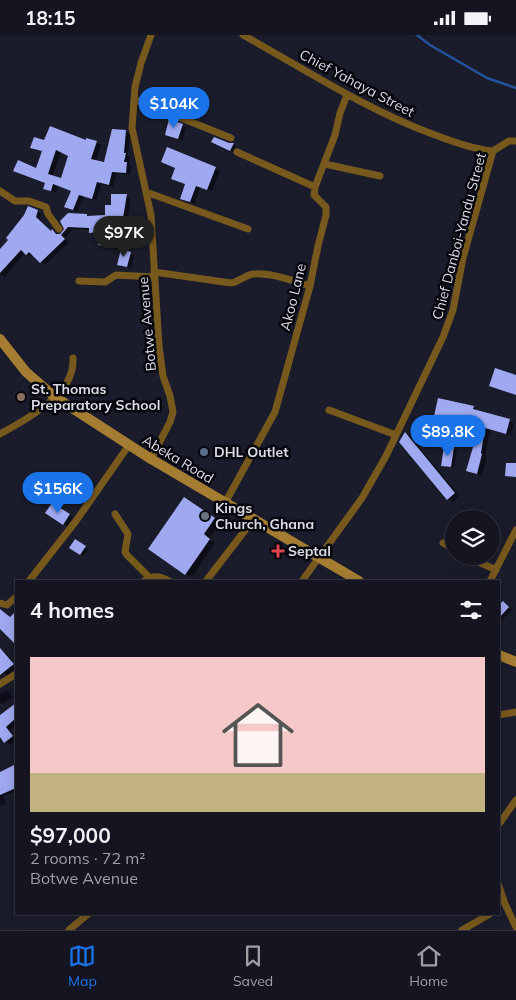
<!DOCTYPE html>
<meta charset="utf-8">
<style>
:root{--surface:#141520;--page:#21222d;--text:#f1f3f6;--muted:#9d9fa5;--line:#33343e;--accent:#1a73e8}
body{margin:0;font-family:Mulish,sans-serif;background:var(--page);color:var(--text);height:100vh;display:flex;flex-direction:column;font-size:19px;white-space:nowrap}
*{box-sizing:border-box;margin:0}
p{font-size:16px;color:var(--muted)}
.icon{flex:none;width:28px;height:28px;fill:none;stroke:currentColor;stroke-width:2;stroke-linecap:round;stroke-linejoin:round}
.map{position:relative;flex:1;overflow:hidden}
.drawer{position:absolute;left:15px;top:545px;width:485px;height:335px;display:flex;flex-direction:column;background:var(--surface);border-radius:0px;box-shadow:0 2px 12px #0003,0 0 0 1px var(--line)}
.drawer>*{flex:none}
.buttons{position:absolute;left:445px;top:475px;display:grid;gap:10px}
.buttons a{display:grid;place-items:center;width:55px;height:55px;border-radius:50%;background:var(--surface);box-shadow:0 2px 12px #0003,0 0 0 1px var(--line);font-size:25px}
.price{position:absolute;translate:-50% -42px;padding:0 11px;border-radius:18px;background:var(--accent);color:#fff;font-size:16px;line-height:32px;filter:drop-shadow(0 1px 2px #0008)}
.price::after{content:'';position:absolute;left:50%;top:30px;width:15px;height:11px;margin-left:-8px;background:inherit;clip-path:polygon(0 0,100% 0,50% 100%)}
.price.current{background:#222;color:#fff}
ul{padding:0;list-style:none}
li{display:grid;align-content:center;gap:10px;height:265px;padding:0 15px}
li+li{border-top:1px solid var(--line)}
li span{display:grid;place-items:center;height:155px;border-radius:0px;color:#555}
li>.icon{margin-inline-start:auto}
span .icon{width:90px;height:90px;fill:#fffc;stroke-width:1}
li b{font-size:21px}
h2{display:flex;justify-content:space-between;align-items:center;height:60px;padding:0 15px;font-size:21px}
.status{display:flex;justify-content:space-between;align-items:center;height:35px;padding:0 25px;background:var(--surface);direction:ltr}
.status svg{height:14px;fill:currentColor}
.dock{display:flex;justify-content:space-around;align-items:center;height:70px;border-top:1px solid var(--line);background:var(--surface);font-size:14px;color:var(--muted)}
.dock a{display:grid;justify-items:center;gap:2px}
.dock .current{color:var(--accent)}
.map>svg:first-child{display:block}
</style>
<div class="status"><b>18:15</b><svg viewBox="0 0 49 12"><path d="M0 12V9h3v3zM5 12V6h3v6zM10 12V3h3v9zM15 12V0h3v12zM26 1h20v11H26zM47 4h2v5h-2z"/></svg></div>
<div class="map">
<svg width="516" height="895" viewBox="0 0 516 895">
<rect width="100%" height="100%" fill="#1a1c2b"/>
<path fill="#0007" fill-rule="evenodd" d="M182,91L186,92L182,105L167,100Z
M125,96L130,99L128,121L130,122L129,129L131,131L130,140L117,138L113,152L101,149L97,165L84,162L77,177L70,174L72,156L58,151L56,158L45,153L46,148L37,135L43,116L32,112L45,106H86L87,104L101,110L96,127L105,128ZM61,117L69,121L62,144L52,142Z
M213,107L233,109L236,111L233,117Z
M168,114L220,136L212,156L200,152L195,169L186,166V149Z
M113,160L127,161L131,163L123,216L134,220L131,233L119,229L122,215L104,212L99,209L101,199L95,200L91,197V195L73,194L65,203L69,207L45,230L33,220L31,222L25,217L5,242L0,239V216L10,205L29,173L42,179L40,185L52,197L53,196L59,200L66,194L61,186L86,180L91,182H106L112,171Z
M143,184L146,186L147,200L137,201L134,199Z
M474,372L478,376L514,388L511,400L490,395L485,422L487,423L482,441L468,435L474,413L460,408L473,403L476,391L441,383L436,381Z
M405,398L410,401L460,461L453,467L448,464Z
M453,413L457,415L454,433L446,432L443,430Z
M190,467L220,487L209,504L215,508L192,542L186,539Z
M52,469L73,482L67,491L47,478Z
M76,506L88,514L83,521L71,513Z
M503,568L512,575L499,588V572Z
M1,615L7,619L16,630V634L8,641L0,635Z
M7,655L13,662L2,669L0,668V659Z
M16,670V690L10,695L16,705L10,710L0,701V682Z
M14,732L16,733V756L3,761L6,769L0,770V737Z"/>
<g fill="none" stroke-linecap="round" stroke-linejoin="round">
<path stroke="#22539c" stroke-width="2.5" d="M417,0L430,10L487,43L516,53"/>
</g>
<path fill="#9ea9f0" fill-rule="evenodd" d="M169,84L183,89L178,104L165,100Z
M50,91L86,105V103L97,106L91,124L104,127L112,94L126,95L124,118H126L124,127H127L126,138L112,137L109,150L97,147L92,164L79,160L73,175L64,172L71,156L53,149L51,156L43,154L45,148L13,136L18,125L36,133L42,116L30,113L34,102L44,105ZM56,115L68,121L61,143L48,139Z
M214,102L229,108H234L230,116L211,107Z
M167,112L216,132L207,155L196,151L190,167L180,164L185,149L171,144L175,133L161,127Z
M111,159H127L118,213L98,210L100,197L89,198V193L68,192L61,200L65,204L40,228L29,217L26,220L21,215L0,238V214L8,205L6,203L24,180L28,171L38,175L36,182L51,196L52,194L56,199H60L64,194L60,186L68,178L87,179V181L105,180V170H111Z
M132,183H143L144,199L133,200Z
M121,214L131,217L127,232L117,230Z
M495,333L516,340V360L489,351Z
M438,363L474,371L473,374L510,384L506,399L485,393L481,418L482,419L477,439L466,436L473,412L459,408L460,400L472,402L475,390L434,381Z
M405,397L455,458L447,465L399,407Z
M444,411L454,412L451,432L441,431Z
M506,428H516V442L505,441Z
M184,462L215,483L204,499L210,504L185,540L148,514Z
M52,468L70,479L63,490L45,478Z
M75,504L86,511L80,520L69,513Z
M503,566L509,572L499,583V570Z
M0,574L10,582L16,576V610L0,594Z
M0,613L14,629L0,640Z
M16,668V683L6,692L13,701L4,708L0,702V680Z
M14,730L16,735V753L0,760V737Z"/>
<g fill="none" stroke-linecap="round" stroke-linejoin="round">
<path stroke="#78591d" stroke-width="7" d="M151,0L141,28L135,52L132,93L151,180L159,311L163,341L170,361L173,377L170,387L151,424
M243,0C306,35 367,75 435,100C454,107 473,114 493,116
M134,64L231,103
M237,117L315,152
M325,129L380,141
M0,156L15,166H29L46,172L48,179L59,194
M146,157L248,194
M154,237L231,248C239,247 245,240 253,239C269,237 295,246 310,251
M79,246L105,247L116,240L154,242
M329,375L396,400
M0,399C22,387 64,364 71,338C73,334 73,328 73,323
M225,468L275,377L310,251L318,211L326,180V172L314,160L315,152L335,100L340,78L347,60
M115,479L128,499L125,517L127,520L149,542
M443,508L454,514
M466,521L496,535
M29,546L76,486L129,410
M144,546C152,540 161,541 169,546
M206,546L253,485
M302,546L362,463L386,421L443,302L453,275L463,223L493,116L509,106H516
M490,546L516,495
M0,568L7,570L16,562
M0,649L16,639
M499,680L516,677
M499,789L516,765
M499,851L505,869L516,892
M69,895L88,879
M462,895L490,879"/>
<path stroke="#a47d32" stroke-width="10" d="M0,304L26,337L55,362L151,424L359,546
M499,620L516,627"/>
</g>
<circle fill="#8d6e63" stroke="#06070d" stroke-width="2" cx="21" cy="362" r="5"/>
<circle fill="#5c6f8a" stroke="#06070d" stroke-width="2" cx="204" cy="417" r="5"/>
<circle fill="#6b7280" stroke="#06070d" stroke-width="2" cx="205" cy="481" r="5"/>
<path fill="#e0444e" stroke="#06070d" stroke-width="2" d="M275.5 508.5h5v5h5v5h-5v5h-5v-5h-5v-5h5z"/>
<g text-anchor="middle" stroke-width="5" stroke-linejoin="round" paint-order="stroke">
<g font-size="14" fill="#d9dbe5" stroke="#06070d">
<text transform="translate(357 48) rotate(28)" y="5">Chief Yahaya Street</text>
<text transform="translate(459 201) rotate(-75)" y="5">Chief Danboi-Yandu Street</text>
<text transform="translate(293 262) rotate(-76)" y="5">Akoo Lane</text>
<text transform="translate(147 289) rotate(-95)" y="5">Botwe Avenue</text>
<text transform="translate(178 424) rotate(31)" y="5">Abeka Road</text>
</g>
<g font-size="14" font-weight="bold" fill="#d9dbe5" stroke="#06070d" text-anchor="start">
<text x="31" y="359">St. Thomas<tspan x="31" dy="16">Preparatory School</tspan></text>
<text x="214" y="422">DHL Outlet</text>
<text x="215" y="478">Kings<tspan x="215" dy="16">Church, Ghana</tspan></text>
<text x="288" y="521">Septal</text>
</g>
</g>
</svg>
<div class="buttons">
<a><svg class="icon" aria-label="layers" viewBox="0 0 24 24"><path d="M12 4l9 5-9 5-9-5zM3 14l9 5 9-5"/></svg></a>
</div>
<b class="price" style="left:174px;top:94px">$104K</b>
<b class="price current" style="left:124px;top:223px">$97K</b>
<b class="price" style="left:448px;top:422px">$89.8K</b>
<b class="price" style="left:58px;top:479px">$156K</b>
<section class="drawer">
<h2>4 homes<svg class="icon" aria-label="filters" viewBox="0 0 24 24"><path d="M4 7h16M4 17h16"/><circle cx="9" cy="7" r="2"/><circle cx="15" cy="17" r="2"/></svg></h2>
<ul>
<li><span style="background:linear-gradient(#f6c9c9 75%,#c2b280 0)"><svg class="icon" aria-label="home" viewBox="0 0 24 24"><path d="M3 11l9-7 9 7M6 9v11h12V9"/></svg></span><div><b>$97,000</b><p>2 rooms · 72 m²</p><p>Botwe Avenue</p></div></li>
</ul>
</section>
</div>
<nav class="dock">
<a class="current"><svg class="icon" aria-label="map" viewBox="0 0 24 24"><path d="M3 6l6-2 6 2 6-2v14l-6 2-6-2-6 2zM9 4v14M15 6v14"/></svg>Map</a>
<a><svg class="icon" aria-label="saved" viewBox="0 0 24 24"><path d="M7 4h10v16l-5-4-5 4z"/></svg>Saved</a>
<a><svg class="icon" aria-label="home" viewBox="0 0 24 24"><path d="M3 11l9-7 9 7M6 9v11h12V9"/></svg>Home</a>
</nav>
